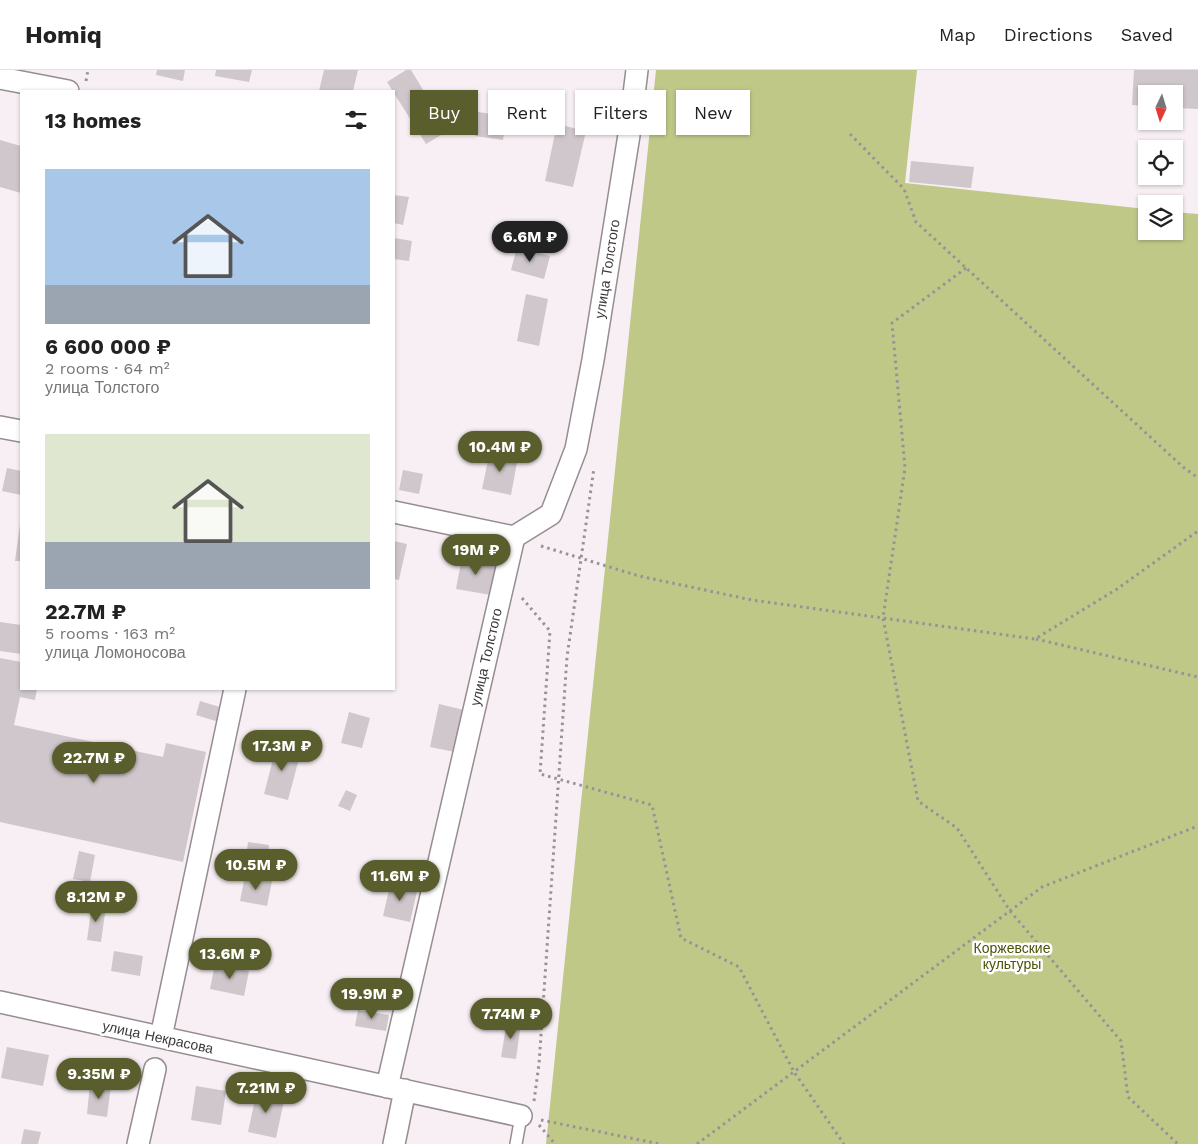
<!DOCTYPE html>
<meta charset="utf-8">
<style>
:root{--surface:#fff;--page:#f2f2f2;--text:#222;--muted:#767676;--line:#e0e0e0;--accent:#595e2c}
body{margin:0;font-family:"Work Sans",sans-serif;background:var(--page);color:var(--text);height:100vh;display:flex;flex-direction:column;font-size:19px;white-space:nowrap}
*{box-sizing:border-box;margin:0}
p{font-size:16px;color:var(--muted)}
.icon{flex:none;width:28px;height:28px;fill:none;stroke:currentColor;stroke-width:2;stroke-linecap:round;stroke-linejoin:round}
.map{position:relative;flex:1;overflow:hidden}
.side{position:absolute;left:20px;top:20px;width:375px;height:600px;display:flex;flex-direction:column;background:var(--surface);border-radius:0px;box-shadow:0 1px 4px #0004}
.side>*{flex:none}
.guide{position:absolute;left:410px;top:20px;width:475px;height:45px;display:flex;gap:10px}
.needle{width:32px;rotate:184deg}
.buttons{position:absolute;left:1138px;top:15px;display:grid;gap:10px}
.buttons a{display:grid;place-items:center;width:45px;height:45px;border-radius:0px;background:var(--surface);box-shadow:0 1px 4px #0004;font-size:25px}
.price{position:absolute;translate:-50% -42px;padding:0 11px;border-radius:18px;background:var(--accent);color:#fff;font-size:16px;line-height:32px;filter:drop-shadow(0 1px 2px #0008)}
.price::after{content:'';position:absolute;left:50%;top:30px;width:15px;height:11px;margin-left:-8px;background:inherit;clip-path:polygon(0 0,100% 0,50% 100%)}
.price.selected{background:#222;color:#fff}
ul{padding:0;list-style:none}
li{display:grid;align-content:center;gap:10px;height:265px;padding:0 25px}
li span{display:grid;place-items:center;height:155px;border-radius:0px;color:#555}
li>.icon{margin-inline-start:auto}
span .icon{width:90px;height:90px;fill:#fffc;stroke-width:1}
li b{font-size:21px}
h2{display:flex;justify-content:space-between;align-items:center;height:60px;padding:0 25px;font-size:21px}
.pill{padding:0 18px;border-radius:0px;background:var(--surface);box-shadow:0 1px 4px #0004;font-size:18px;line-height:45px}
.pill.selected{background:var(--accent);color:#fff}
header{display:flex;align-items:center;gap:30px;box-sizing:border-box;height:70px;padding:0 25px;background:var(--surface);border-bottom:1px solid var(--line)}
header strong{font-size:24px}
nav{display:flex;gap:28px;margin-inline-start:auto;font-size:18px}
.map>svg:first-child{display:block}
</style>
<header>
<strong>Homiq</strong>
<nav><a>Map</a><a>Directions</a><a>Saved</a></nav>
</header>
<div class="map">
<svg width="1198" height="1074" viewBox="0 0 1198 1074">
<rect width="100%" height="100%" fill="#f7eff4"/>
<path fill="#c0c888" d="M656,0H917L905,113L1146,139V161H1174V142L1198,144V1074H546Z"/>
<path fill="#cfc7cb" d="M157,0H185L183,11L156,5Z
M216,0H252L249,12L215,6Z
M324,0H358L353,21H319Z
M406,0H411L448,61L426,74L387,12Z
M1134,0H1198V39L1174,38V24H1146V36L1132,35Z
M478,42L506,46L503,70L475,66Z
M557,54L586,61L573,117L545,111Z
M0,70L21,76V123L0,117Z
M911,91L974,97L971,118L909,112Z
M394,125L409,127L403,155L394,153Z
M394,168L412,171L409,191L394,189Z
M517,177L550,186L544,209L511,200Z
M526,224L548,229L539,276L517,271Z
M490,381L518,387L511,425L482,419Z
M7,398L21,401V425L2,421Z
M403,400L423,404L419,424L399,420Z
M20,454H21V491H15Z
M394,471L407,474L399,510L394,509Z
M462,487L497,493L491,525L456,519Z
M0,552L21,555V584L0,581Z
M0,588L21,592V619H37L35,630L20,627L14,655L163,687L166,673L206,682L183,792L0,752Z
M200,631L223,638L219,652L196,645Z
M439,634L464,640L455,682L430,677Z
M349,642L370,648L362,678L341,673Z
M277,674L301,681L288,730L264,724Z
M346,720L357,725L350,741L338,736Z
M248,772L269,775L267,791L246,787Z
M79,781L95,785L90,812L73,809Z
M245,806L272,811L267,836L240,831Z
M391,811L418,817L410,852L383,846Z
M92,834L106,836L101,872L87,870Z
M114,881L143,886L140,906L111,901Z
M215,894L249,901L244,926L210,919Z
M358,940L389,945L386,961L355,956Z
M507,951L521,953L516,989L501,987Z
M7,977L49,985L43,1016L1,1008Z
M90,1013L111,1015L107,1047L87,1044Z
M196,1016L226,1021L221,1055L191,1050Z
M257,1020L285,1026L276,1068L248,1062Z
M24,1059L41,1062L38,1074H21Z"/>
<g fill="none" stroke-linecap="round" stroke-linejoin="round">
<g stroke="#958d91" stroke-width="14">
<path id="lane" d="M516,1074L521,1046"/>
</g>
<g stroke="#958d91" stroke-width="24">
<path id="street" d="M0,8L68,21
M0,357L21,361
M394,442L514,467
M0,932L521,1046
M161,967L235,619
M387,1017L514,467L551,444L576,379L593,290L629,65L637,0
M138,1074L155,999
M394,1074L405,1020"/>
</g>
<path stroke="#989296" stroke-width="3" stroke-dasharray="2.5 4" stroke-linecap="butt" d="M86,11L88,0
M850,64L904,119L916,152L1183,397L1198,408
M966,198L892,253L905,398L883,548L918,731L957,758L1010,841L1121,971L1128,1027L1178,1074
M541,476L639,506L752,530L1035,569L1117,519L1198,461
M522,528L550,561L540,704L652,735L681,868L739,897L794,1002L844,1074
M1036,569L1198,607
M534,1031L539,994L567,587L594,398
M541,1050L660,1074
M539,1055L555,1074
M697,1074L1042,817L1198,756"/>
<use href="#lane" stroke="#fff" stroke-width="11"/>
<use href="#street" stroke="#fff" stroke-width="21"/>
</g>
<g text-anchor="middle" stroke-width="5" stroke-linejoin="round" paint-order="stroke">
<g font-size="14" fill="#3b383a" stroke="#fff">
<text transform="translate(607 199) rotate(-81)" y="5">улица Толстого</text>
<text transform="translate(486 587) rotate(-77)" y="5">улица Толстого</text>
<text transform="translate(158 967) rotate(12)" y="5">улица Некрасова</text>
</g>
<g font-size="14" fill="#4e5308" stroke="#fff">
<text x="1012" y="883">Коржевские<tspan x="1012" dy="16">культуры</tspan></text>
</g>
</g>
</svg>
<div class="buttons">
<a><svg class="needle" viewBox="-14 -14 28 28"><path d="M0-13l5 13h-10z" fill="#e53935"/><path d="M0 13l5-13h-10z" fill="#767676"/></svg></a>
<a><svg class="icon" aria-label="locate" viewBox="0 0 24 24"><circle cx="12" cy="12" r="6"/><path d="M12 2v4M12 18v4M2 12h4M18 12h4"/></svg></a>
<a><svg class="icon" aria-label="layers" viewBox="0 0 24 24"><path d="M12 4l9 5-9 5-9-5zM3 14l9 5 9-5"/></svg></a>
</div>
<b class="price selected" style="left:530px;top:193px">6.6M ₽</b>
<b class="price" style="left:500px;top:403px">10.4M ₽</b>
<b class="price" style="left:476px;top:506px">19M ₽</b>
<b class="price" style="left:282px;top:702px">17.3M ₽</b>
<b class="price" style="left:94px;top:714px">22.7M ₽</b>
<b class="price" style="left:256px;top:821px">10.5M ₽</b>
<b class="price" style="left:400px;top:832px">11.6M ₽</b>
<b class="price" style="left:96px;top:853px">8.12M ₽</b>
<b class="price" style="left:230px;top:910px">13.6M ₽</b>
<b class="price" style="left:372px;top:950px">19.9M ₽</b>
<b class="price" style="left:511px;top:970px">7.74M ₽</b>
<b class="price" style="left:99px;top:1030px">9.35M ₽</b>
<b class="price" style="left:266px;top:1044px">7.21M ₽</b>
<div class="guide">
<a class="pill selected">Buy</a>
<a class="pill">Rent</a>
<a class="pill">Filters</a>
<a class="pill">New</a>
</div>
<section class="side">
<h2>13 homes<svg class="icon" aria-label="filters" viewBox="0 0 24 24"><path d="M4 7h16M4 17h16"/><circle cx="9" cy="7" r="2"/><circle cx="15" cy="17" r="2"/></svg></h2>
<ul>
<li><span style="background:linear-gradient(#a9c7e8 75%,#9aa5b1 0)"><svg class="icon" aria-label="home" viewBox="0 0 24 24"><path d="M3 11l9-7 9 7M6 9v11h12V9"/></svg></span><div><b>6 600 000 ₽</b><p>2 rooms · 64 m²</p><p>улица Толстого</p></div></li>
<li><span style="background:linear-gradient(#dfe7d0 70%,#9aa5b1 0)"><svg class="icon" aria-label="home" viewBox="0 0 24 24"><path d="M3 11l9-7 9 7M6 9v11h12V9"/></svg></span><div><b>22.7M ₽</b><p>5 rooms · 163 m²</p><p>улица Ломоносова</p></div></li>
</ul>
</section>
</div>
